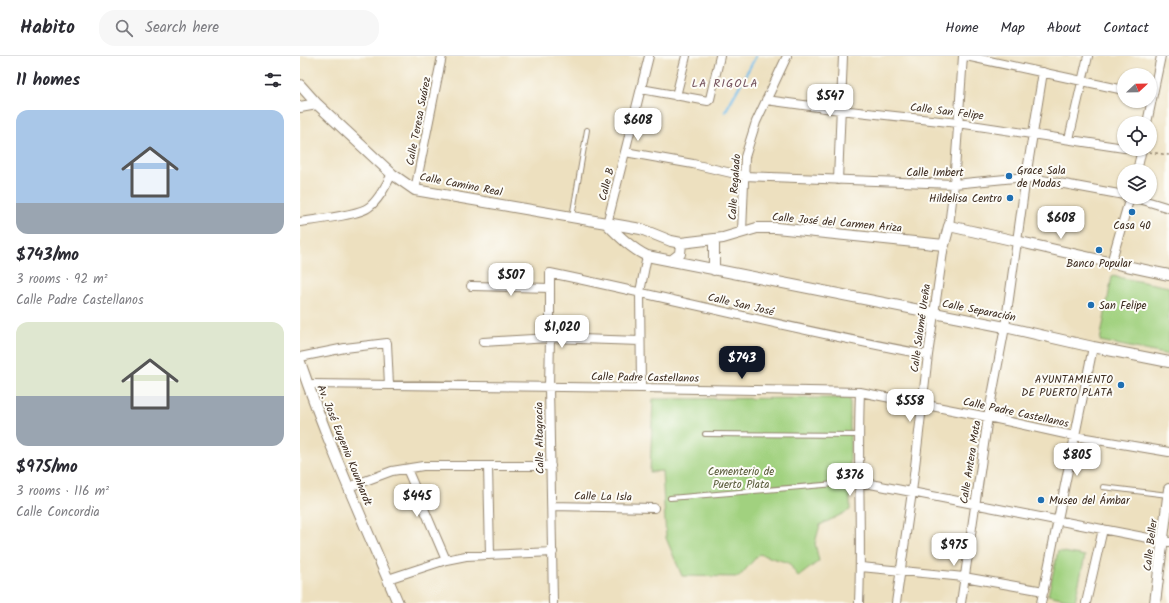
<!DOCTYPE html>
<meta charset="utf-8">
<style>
:root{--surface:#fff;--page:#f7f7f7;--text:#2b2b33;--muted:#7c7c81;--line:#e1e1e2;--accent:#111827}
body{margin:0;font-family:Kalam,sans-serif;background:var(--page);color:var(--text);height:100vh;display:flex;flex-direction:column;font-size:15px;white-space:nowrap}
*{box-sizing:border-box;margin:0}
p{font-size:13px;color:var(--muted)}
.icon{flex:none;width:22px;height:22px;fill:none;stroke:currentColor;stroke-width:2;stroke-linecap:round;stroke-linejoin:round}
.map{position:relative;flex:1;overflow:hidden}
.details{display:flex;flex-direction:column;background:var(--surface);width:300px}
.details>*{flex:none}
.needle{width:26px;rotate:68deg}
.buttons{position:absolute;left:817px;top:12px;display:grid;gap:8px}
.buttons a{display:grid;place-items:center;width:40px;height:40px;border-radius:50%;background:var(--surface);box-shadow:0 1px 3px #0004;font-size:20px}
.price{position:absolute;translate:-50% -34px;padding:0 9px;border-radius:8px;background:#fff;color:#222;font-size:13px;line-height:26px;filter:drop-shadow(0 1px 2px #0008)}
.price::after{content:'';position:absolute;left:50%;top:24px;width:12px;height:9px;margin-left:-6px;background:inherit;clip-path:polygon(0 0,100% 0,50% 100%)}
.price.on{background:var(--accent);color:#fff}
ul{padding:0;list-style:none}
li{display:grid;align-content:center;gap:8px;height:212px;padding:0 16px}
li span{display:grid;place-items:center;height:124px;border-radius:12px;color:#555}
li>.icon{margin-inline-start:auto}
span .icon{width:72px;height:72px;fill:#fffc;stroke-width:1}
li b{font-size:17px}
h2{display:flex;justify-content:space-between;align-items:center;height:48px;padding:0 16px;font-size:17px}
header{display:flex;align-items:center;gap:24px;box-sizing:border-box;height:56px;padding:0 20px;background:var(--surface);border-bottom:1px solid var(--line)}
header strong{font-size:19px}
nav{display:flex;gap:22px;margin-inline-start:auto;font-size:14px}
.search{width:280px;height:36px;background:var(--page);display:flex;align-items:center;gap:10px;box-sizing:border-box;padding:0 14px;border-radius:16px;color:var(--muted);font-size:15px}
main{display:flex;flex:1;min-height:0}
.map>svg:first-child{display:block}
</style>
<header>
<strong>Habito</strong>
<div class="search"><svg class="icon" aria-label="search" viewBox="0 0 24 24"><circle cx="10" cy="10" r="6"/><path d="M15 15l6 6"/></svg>Search here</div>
<nav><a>Home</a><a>Map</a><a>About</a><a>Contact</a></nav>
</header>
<main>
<section class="details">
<h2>11 homes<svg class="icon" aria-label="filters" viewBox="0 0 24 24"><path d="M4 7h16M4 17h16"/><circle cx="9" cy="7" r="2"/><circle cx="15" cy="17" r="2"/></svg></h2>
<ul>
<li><span style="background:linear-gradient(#a9c7e8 75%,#9aa5b1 0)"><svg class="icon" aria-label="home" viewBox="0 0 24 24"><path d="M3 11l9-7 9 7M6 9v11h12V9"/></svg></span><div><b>$743/mo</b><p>3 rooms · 92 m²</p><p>Calle Padre Castellanos</p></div></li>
<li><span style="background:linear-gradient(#dfe7d0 60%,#9aa5b1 0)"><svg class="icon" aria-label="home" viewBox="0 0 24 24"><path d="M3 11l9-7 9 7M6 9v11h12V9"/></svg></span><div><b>$975/mo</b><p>3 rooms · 116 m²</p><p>Calle Concordia</p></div></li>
</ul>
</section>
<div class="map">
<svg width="869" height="547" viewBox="0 0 869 547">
<rect width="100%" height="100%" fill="#fdfcf7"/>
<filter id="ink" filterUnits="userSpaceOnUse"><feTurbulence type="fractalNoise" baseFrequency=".025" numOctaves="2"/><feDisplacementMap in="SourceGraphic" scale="8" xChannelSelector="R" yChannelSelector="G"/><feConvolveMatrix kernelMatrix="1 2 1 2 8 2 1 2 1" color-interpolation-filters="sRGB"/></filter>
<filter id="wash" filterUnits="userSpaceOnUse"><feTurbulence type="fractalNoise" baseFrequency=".012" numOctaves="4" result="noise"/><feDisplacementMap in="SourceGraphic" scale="16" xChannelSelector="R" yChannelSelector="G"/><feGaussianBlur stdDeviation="0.9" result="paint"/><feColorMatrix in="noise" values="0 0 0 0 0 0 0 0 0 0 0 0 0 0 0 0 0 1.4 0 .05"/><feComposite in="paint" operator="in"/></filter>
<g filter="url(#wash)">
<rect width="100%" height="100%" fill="#ede0bf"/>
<path fill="#a1d17f" stroke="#6e7e4e" d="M812,220L869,231V299L800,285Z
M550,342V454L520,469L515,487L519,505L498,521L489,507L459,498L439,521L382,520L366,482L362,415L350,416L353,343Z
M758,495L785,500L775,545L748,539Z"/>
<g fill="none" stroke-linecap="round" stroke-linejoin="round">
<path stroke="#71bdeb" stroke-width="2.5" d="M425,56L456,0"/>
</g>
</g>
<g filter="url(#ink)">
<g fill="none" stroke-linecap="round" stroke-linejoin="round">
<g stroke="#94856e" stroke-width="6">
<path id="service" d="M272,161L287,74
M405,378L558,379
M803,431L868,439
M370,442L559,426"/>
</g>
<g stroke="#94856e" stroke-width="10">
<path id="minor" d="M666,0L824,34
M341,33L408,45L410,43L420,0
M376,40L386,0
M466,44L540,54L658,67L824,92
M847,67L861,0
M769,83L788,0
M831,93L842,95
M325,96L393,108L444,120L654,128L726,121L824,139
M837,115L842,93
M538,124L543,0
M115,134L142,0
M833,141L869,152
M0,166C14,164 60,159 69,151C79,144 86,129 92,118
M307,168L349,0
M649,170L654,128L663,0
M442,176L445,101L456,66L487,0
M811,207L830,141
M171,230L250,232
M183,286L250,282L340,285
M0,301L45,292L87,287L89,329
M8,328L341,332L560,336L688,361L774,380L869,396
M341,332L340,236L347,200
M188,410L190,498
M107,413L146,504
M560,426L869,486
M49,431L92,415L123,410H251
M252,450L354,452
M561,511L664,521L744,535
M88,523L146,504L166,500L253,496
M253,547L249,331L250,282V217C376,243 501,276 628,299
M559,547C562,477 557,407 560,336
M596,547L612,436L628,299L644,189
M661,547L688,361L705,271L726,121L743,16
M741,547L793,291
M786,547L803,473"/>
</g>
<g stroke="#94856e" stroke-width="12">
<path id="tertiary" d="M0,29L17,48L92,118L115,134L341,173L371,185L381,187L423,182L457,172H476L644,189L649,170C723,186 795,204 869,219
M0,51L17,48
M307,168C319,180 332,193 347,200L705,271L793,291L869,306
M371,205L380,198L381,187
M414,214V184
M0,306C28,388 64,467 98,547
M855,547L869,433"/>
</g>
<path stroke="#94856e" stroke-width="1.5" stroke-dasharray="3 3" stroke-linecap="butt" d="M849,96L869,99"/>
<use href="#service" stroke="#fff" stroke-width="4"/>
<use href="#minor" stroke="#fff" stroke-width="8"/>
<use href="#tertiary" stroke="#fff" stroke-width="10"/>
</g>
</g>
<g fill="#1f6fb2" stroke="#fdfcf7" stroke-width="1.5">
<circle cx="709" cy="120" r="4"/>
<circle cx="710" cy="142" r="4"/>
<circle cx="832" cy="156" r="4"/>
<circle cx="799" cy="194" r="4"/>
<circle cx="791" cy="249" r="4"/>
<circle cx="821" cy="329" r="4"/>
<circle cx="741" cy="444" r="4"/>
</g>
<g text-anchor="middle" stroke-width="4" stroke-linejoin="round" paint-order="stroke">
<g font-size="11" fill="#3b2a1e" stroke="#fdfcf7">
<text transform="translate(647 55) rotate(7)" y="4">Calle San Felipe</text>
<text transform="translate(118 65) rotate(-79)" y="4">Calle Teresa Suárez</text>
<text x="635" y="120">Calle Imbert</text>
<text transform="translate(161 128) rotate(11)" y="4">Calle Camino Real</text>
<text transform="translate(306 128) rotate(-76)" y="4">Calle B</text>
<text transform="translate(434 131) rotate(-86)" y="4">Calle Regalado</text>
<text transform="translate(537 166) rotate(5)" y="4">Calle José del Carmen Ariza</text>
<text transform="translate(441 248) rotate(13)" y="4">Calle San José</text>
<text transform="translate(679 254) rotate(11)" y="4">Calle Separación</text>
<text transform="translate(620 272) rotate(-82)" y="4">Calle Salomé Ureña</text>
<text transform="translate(345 321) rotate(1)" y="4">Calle Padre Castellanos</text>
<text transform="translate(716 356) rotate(12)" y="4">Calle Padre Castellanos</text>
<text transform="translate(239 382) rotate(-91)" y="4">Calle Altagracia</text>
<text transform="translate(45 389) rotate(68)" y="4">Av. José Eugenio Kounhardt</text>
<text transform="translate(670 406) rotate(-81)" y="4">Calle Antera Mota</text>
<text transform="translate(303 440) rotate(1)" y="4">Calle La Isla</text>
<text transform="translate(850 489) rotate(-83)" y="4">Calle Beller</text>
</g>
<g font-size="11" fill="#3b2a1e" stroke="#fdfcf7" text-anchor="start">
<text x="717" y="118">Grace Sala<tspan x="717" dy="13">de Modas</tspan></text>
<text x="702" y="146" text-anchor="end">Hildelisa Centro</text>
<text x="832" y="173" text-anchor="middle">Casa 40</text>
<text x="799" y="211" text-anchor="middle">Banco Popular</text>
<text x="799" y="253">San Felipe</text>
<text x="813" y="327" text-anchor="end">AYUNTAMIENTO<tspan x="813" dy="13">DE PUERTO PLATA</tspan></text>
<text x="749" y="448">Museo del Ámbar</text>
</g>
<g font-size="11" fill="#5a5c3b" stroke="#fdfcf7">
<text x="441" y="419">Cementerio de<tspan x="441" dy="13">Puerto Plata</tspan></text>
</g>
<g font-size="12" letter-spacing="1" fill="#75535e" stroke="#fdfcf7">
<text x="425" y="31">LA RIGOLA</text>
</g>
</g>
</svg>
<div class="buttons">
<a><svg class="needle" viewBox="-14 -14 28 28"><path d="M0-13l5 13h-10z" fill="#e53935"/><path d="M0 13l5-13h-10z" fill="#7c7c81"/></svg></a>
<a><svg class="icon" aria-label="locate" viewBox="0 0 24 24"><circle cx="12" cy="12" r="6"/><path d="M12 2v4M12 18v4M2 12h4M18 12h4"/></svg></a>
<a><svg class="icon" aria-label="layers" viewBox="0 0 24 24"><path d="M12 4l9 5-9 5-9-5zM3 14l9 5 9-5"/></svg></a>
</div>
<b class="price" style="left:530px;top:62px">$547</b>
<b class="price" style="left:338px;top:86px">$608</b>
<b class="price" style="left:761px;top:184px">$608</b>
<b class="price" style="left:211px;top:241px">$507</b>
<b class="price" style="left:262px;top:293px">$1,020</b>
<b class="price on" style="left:442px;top:324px">$743</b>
<b class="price" style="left:610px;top:367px">$558</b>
<b class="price" style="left:777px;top:421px">$805</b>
<b class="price" style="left:550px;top:441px">$376</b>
<b class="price" style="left:117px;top:462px">$445</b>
<b class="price" style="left:654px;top:511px">$975</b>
</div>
</main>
